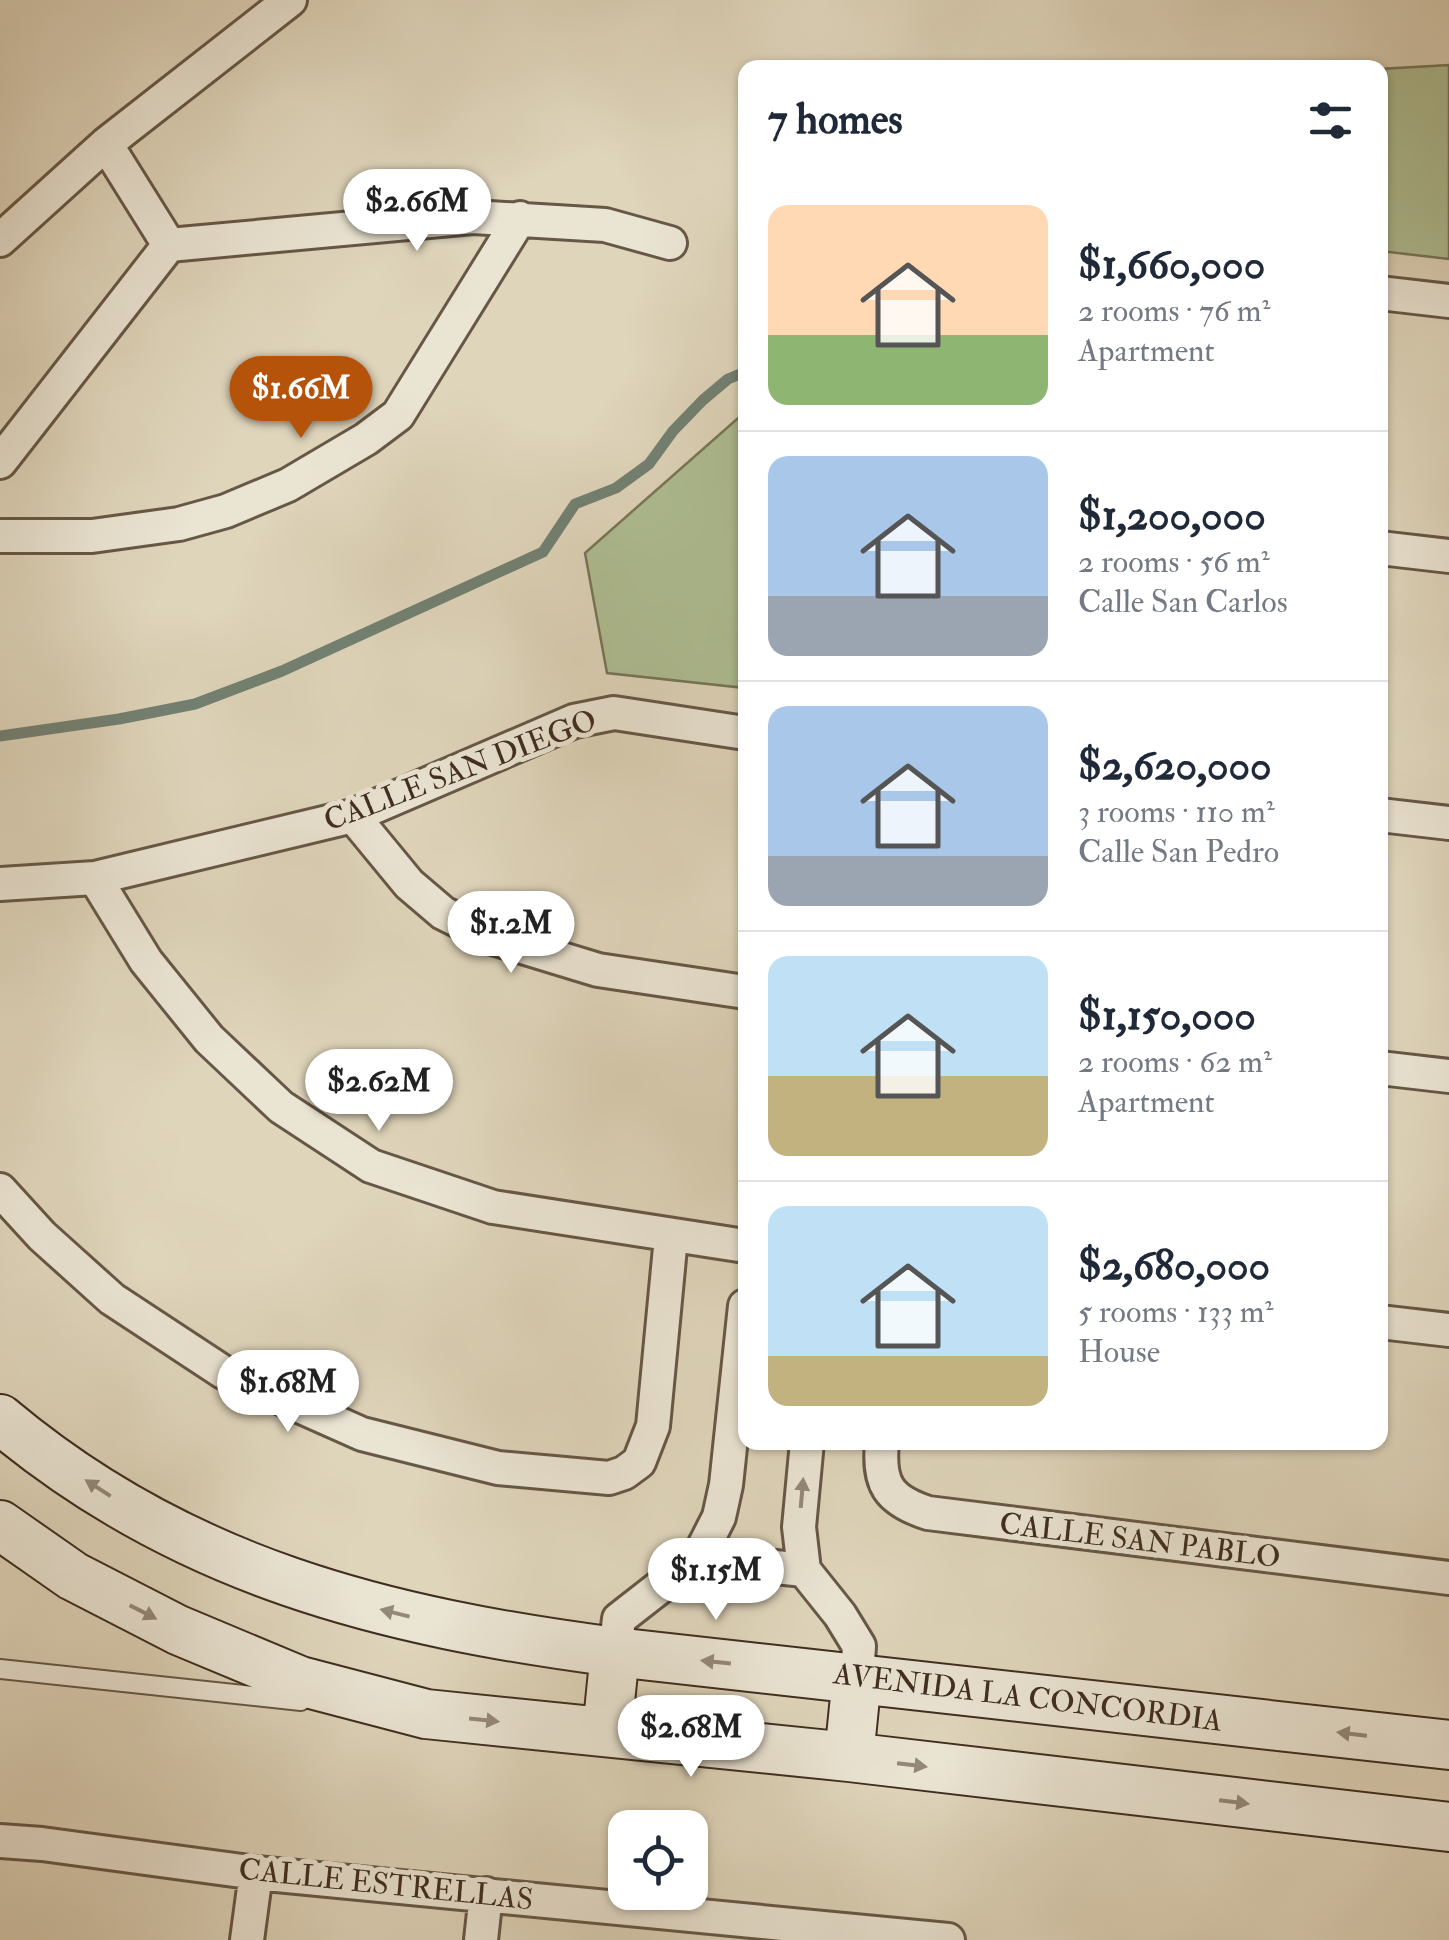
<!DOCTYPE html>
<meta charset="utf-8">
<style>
:root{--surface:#fff;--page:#f6f6f7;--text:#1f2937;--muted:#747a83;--line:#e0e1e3;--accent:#b45309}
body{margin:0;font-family:"IM FELL Double Pica",serif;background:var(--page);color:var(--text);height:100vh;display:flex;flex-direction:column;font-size:38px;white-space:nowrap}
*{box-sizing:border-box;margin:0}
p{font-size:32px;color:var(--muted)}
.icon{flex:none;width:55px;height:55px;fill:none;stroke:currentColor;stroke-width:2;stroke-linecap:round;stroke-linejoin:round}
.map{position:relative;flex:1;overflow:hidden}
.side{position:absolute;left:738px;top:60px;width:650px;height:1390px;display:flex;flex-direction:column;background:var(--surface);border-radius:20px;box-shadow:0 2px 8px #0004}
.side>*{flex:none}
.tools{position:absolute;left:608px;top:1810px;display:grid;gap:20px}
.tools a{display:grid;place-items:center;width:100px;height:100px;border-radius:20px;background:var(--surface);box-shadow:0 2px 8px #0004;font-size:50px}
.price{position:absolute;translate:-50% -85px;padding:0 22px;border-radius:35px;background:#fff;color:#222;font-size:32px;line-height:65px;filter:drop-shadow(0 2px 5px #0008)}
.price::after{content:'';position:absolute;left:50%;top:60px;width:30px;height:22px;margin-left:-15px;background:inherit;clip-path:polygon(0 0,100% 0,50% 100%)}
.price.current{background:var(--accent);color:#fff}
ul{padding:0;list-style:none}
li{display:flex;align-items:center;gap:30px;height:250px;padding:0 30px}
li+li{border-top:2px solid var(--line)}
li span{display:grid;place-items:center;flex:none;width:280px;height:200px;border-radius:20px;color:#555}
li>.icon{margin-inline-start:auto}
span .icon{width:120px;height:120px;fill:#fffc;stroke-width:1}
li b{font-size:42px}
h2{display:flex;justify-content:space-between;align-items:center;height:120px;padding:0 30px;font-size:42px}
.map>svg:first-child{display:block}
</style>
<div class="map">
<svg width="1449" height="1940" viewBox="0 0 1449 1940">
<rect width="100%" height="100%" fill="#dfd5bb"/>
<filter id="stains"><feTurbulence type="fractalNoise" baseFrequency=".002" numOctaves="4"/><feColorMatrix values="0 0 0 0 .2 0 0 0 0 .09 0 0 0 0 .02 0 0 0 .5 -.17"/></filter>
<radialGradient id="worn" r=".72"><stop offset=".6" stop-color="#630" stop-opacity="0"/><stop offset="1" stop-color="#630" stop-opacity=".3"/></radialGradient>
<path fill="#aebe93" stroke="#767659" stroke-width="2.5" d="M1449,65V259L1380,251V69Z
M745,412V688L607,673L585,553Z"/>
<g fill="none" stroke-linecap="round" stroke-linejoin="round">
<path stroke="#728173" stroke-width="11" d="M0,736L119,719L195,704L282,671L543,552L575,504L616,488L649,464L673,431L703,400L728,379L745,372"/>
<g stroke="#675746" stroke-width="22">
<path id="lane" d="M0,1669L301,1701"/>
</g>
<g stroke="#675746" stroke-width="38">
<path id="street" d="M0,240L106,144L290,0
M169,245L473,217L605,225L670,243
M1380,293L1449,301
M0,462L169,245L106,144
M0,536H92L179,524L226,511L288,485L366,439L398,415L520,218
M1380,548L1449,556
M1380,815L1449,823
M353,816L409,884L443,913L493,938L598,970L745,992
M95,878L146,961L209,1039L281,1107L371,1166L493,1207L745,1246
M0,884L95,878L353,816L574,721L614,713L745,733
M1380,1068L1449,1076
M0,1190L42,1236L112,1299L223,1372L362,1434L498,1468L609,1478L624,1473L639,1462L653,1426L671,1237
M1380,1322L1449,1330
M807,1442L799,1527L804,1570L840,1615L859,1646L857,1677
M882,1442C878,1484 888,1500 928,1513L1449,1578
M693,1568L727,1562L804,1570
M615,1652L619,1619L660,1587L693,1568L719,1517L726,1485L745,1306
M0,1841L42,1844L256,1873L948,1940
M247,1940L256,1873
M481,1940L486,1894"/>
</g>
<g stroke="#3f2d1f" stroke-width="52">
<path id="secondary" d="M0,1419C182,1572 385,1622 615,1652L1449,1745
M0,1525L73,1576L178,1630L300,1681L426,1714L849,1757L1449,1827
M607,1732L615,1652
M849,1757L857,1677"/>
</g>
<use href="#lane" stroke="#eae4d3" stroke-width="18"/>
<use href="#street" stroke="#eae4d3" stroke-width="32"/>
<use href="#secondary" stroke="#eae4d3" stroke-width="48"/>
</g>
<defs><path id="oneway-solid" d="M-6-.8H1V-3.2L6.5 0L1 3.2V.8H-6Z" transform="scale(2.5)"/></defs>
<g fill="#948879">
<use href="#oneway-solid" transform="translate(98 1488) rotate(-147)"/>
<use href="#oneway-solid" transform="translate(802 1493) rotate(-85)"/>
<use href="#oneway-solid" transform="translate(143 1612) rotate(27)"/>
<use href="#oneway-solid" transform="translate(395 1613) rotate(-166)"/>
<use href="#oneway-solid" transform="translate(716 1662) rotate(-174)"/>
<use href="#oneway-solid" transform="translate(484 1720) rotate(6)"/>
<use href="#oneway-solid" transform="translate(1352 1734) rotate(-173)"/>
<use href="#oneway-solid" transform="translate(912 1765) rotate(7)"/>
<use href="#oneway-solid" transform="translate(1234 1802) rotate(7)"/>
</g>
<g text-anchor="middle" stroke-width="10" stroke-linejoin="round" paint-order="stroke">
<g font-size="30" fill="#3f2d1f" stroke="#eae4d3">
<text transform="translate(460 770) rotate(-21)" y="10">CALLE SAN DIEGO</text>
<text transform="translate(1140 1540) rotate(7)" y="10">CALLE SAN PABLO</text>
<text transform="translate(1028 1697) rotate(7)" y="10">AVENIDA LA CONCORDIA</text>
<text transform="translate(386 1884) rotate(6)" y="10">CALLE ESTRELLAS</text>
</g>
</g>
<rect width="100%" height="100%" filter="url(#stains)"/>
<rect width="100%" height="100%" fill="url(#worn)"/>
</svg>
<div class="tools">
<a><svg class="icon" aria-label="locate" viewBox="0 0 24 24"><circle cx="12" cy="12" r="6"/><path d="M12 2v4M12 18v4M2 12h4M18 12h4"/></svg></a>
</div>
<b class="price" style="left:417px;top:254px">$2.66M</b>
<b class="price current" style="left:301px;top:441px">$1.66M</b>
<b class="price" style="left:511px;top:976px">$1.2M</b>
<b class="price" style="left:379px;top:1134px">$2.62M</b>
<b class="price" style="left:288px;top:1435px">$1.68M</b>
<b class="price" style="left:716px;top:1623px">$1.15M</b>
<b class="price" style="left:691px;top:1780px">$2.68M</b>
<section class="side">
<h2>7 homes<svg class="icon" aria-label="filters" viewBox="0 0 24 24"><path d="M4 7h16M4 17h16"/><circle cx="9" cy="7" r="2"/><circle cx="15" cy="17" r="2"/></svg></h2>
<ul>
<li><span style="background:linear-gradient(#ffd9b3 65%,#8fb573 0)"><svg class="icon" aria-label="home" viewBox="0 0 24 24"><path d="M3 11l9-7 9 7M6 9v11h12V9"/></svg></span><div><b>$1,660,000</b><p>2 rooms · 76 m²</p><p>Apartment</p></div></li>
<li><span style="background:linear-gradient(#a9c7e8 70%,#9aa5b1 0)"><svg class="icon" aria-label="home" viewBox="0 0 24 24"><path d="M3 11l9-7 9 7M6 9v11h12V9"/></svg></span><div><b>$1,200,000</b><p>2 rooms · 56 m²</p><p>Calle San Carlos</p></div></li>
<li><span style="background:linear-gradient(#a9c7e8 75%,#9aa5b1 0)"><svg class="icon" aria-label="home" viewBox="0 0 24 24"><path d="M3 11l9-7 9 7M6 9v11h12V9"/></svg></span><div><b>$2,620,000</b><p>3 rooms · 110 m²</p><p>Calle San Pedro</p></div></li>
<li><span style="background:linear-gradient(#bfe0f5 60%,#c2b280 0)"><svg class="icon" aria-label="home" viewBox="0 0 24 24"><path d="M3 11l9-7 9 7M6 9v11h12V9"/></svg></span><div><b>$1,150,000</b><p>2 rooms · 62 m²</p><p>Apartment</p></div></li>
<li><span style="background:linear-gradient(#bfe0f5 75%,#c2b280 0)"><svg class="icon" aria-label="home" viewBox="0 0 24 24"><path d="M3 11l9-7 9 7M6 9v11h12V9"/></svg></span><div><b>$2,680,000</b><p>5 rooms · 133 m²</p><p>House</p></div></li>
</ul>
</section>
</div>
